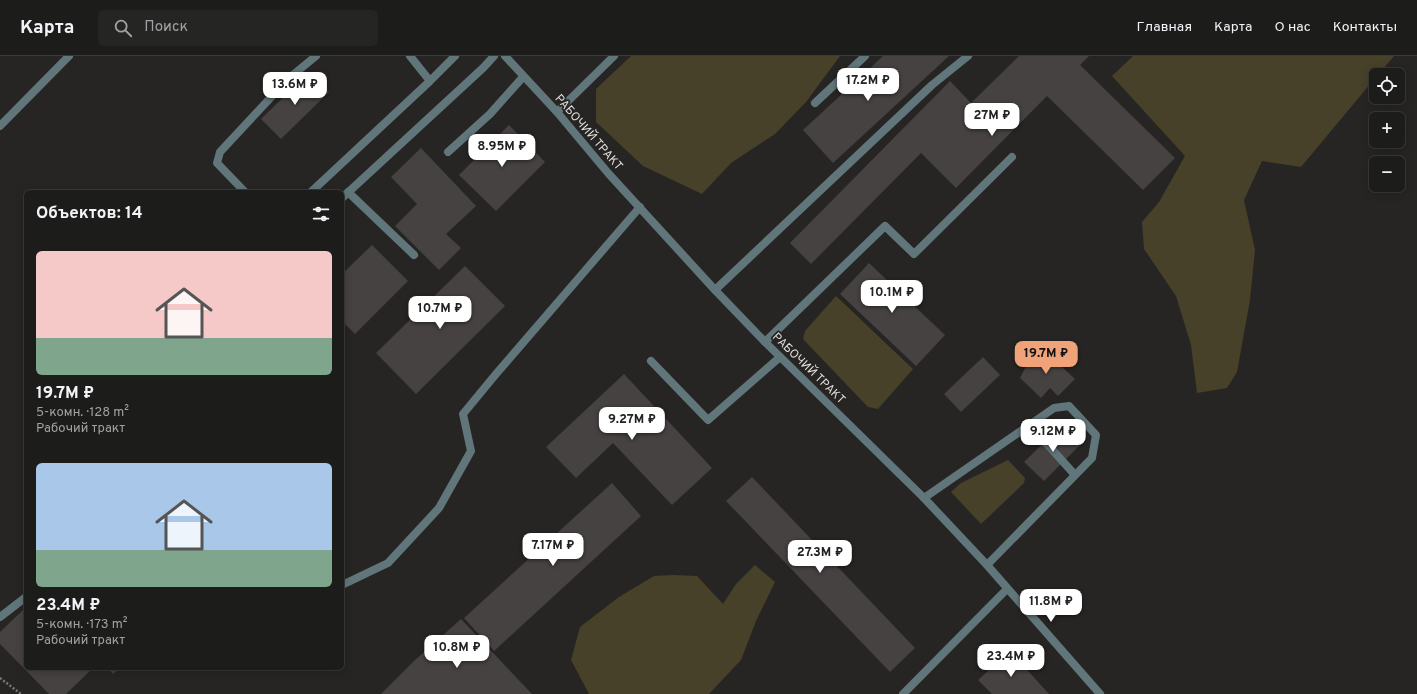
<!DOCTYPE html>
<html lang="ru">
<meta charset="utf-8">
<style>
:root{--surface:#1c1c1a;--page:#252523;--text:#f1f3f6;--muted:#a0a1a2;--line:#3a3a39;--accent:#f0a279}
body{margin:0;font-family:Overpass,sans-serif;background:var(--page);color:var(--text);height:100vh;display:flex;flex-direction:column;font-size:15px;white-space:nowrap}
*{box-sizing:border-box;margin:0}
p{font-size:13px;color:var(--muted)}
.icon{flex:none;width:22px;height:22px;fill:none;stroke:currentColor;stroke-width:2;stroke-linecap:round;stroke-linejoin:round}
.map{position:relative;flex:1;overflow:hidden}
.drawer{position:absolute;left:24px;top:134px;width:320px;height:480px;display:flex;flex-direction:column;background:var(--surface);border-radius:6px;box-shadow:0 2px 10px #0003,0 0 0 1px var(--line)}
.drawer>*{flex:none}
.buttons{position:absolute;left:1369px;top:12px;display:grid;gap:8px}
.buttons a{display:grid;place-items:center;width:36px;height:36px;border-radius:6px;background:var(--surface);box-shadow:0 2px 10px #0003,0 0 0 1px var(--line);font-size:20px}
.price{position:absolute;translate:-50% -34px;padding:0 9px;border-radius:8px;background:#fff;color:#222;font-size:13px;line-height:26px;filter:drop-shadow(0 1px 2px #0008)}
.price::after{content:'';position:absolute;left:50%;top:24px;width:12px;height:9px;margin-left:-6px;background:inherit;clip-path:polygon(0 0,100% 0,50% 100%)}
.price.active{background:var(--accent);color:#111}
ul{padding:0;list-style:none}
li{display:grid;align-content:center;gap:8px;height:212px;padding:0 12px}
li span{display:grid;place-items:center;height:124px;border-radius:6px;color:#555}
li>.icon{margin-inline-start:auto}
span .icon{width:72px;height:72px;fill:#fffc;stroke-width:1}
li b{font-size:17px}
h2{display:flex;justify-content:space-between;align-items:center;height:48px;padding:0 12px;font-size:17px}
header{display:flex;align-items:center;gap:24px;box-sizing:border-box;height:56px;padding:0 20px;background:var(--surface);border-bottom:1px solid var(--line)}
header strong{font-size:19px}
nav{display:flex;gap:22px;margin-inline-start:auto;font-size:14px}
.search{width:280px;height:36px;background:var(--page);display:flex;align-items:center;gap:10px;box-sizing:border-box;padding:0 14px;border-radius:6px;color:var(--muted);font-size:15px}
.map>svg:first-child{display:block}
</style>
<header>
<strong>Карта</strong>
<div class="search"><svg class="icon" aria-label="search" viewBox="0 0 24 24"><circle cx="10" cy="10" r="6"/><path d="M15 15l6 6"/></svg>Поиск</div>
<nav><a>Главная</a><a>Карта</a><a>О нас</a><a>Контакты</a></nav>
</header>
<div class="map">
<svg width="1417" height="638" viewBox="0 0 1417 638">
<rect width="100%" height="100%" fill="#262523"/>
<path fill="#47412a" d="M631,0H840L806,46L775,78L731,107L702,138L643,110L596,66V33Z
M1133,0H1394L1378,19H1376V21L1301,111L1262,105L1244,144L1255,194L1250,244L1237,316L1227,332L1197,337L1191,289L1176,240L1144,193L1142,166L1159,146L1185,100L1112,20Z
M836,240L913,313L878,353L868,351L803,283L805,275Z
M1008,404L1025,422L1024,427L981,468L951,436L961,427Z
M755,509L775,526L756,565L741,604L709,638H589L571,604L580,571L619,541L654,520L673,519L697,520L723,548L736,528Z"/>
<path fill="#454241" d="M883,0H949L833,107L803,74Z
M1019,0H1089L1080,9L1175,102L1143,134L1047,40L956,132L921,97L811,208L790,187L950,25L971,47Z
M309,16L329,36L281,83L261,63Z
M509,69L545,106L496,155L459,119Z
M421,92L476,150L446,178L461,192L439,214L395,170L417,148L391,121Z
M372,189L408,225L355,278L342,265V218Z
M869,207L945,279L916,310L840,238Z
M465,210L505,250L416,338L376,297Z
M1042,292L1075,323L1058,340L1050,332L1041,342L1020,322L1027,308Z
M983,301L1000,319L961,356L944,338Z
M624,318L712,412L672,449L613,387L576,422L546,391Z
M1062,369L1081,388L1044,425L1024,406Z
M752,421L915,592L890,616L726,445Z
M612,427L641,460L494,595L464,562Z
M26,551V612H93L66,638H49L0,588V576Z
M461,563L532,638H381L414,605Z
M1010,595L1049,638H992L978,624Z
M108,612H119L113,618Z"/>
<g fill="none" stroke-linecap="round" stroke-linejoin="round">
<path stroke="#797977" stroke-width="2.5" stroke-dasharray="2 2" stroke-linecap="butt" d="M0,622L21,638"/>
<path stroke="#61767a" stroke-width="8" d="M430,25L455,0
M815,47L865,0
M0,70L69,0
M448,96L490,58L523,21
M245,136L217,107L220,96L288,23L316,0
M311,136L430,25L410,0
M348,136L414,199
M342,142L483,12L494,0
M715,234L932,29L968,0
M765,286L885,170L914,198L1012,101
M651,305L708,364L780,301
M1030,369L1075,419
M924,442L1054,352L1069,350L1096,379L1092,402L987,509
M342,529L388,507L439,452L471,395L463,358L496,318L640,151
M0,561L26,541"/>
<path stroke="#61767a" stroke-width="8" d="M557,56L614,0
M903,638L1007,533"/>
<path stroke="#61767a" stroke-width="8" d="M505,0L557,56L608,117L715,234L765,286L924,442L987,509L1100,638"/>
</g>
<g text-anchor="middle" stroke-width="3.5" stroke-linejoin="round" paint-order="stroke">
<g font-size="12" fill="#dfdfde" stroke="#262523">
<text transform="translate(589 76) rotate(49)" y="4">РАБОЧИЙ ТРАКТ</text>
<text transform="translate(809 312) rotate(44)" y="4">РАБОЧИЙ ТРАКТ</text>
</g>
</g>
</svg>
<div class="buttons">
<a><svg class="icon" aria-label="locate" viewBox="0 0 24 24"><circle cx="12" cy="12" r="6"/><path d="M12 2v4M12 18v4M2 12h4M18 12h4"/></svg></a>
<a>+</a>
<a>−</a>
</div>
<b class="price" style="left:868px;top:46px">17.2M ₽</b>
<b class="price" style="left:295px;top:50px">13.6M ₽</b>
<b class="price" style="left:992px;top:81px">27M ₽</b>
<b class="price" style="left:502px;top:112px">8.95M ₽</b>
<b class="price" style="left:892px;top:258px">10.1M ₽</b>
<b class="price" style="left:440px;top:274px">10.7M ₽</b>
<b class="price active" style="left:1046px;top:319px">19.7M ₽</b>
<b class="price" style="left:632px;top:385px">9.27M ₽</b>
<b class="price" style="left:1053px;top:397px">9.12M ₽</b>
<b class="price" style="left:553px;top:511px">7.17M ₽</b>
<b class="price" style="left:820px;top:518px">27.3M ₽</b>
<b class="price" style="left:1051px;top:567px">11.8M ₽</b>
<b class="price" style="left:457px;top:613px">10.8M ₽</b>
<b class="price" style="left:1011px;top:622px">23.4M ₽</b>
<section class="drawer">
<h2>Объектов: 14<svg class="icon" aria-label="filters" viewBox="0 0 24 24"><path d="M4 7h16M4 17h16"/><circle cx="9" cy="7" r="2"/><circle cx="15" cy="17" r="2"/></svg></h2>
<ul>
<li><span style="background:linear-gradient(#f6c9c9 70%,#7fa58c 0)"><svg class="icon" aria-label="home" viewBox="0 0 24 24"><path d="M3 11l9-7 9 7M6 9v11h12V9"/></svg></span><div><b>19.7M ₽</b><p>5-комн. · 128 m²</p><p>Рабочий тракт</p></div></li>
<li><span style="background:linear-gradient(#a9c7e8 70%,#7fa58c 0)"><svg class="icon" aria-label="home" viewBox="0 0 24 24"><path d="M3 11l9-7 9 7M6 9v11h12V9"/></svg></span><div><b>23.4M ₽</b><p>5-комн. · 173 m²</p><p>Рабочий тракт</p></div></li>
</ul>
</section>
</div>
